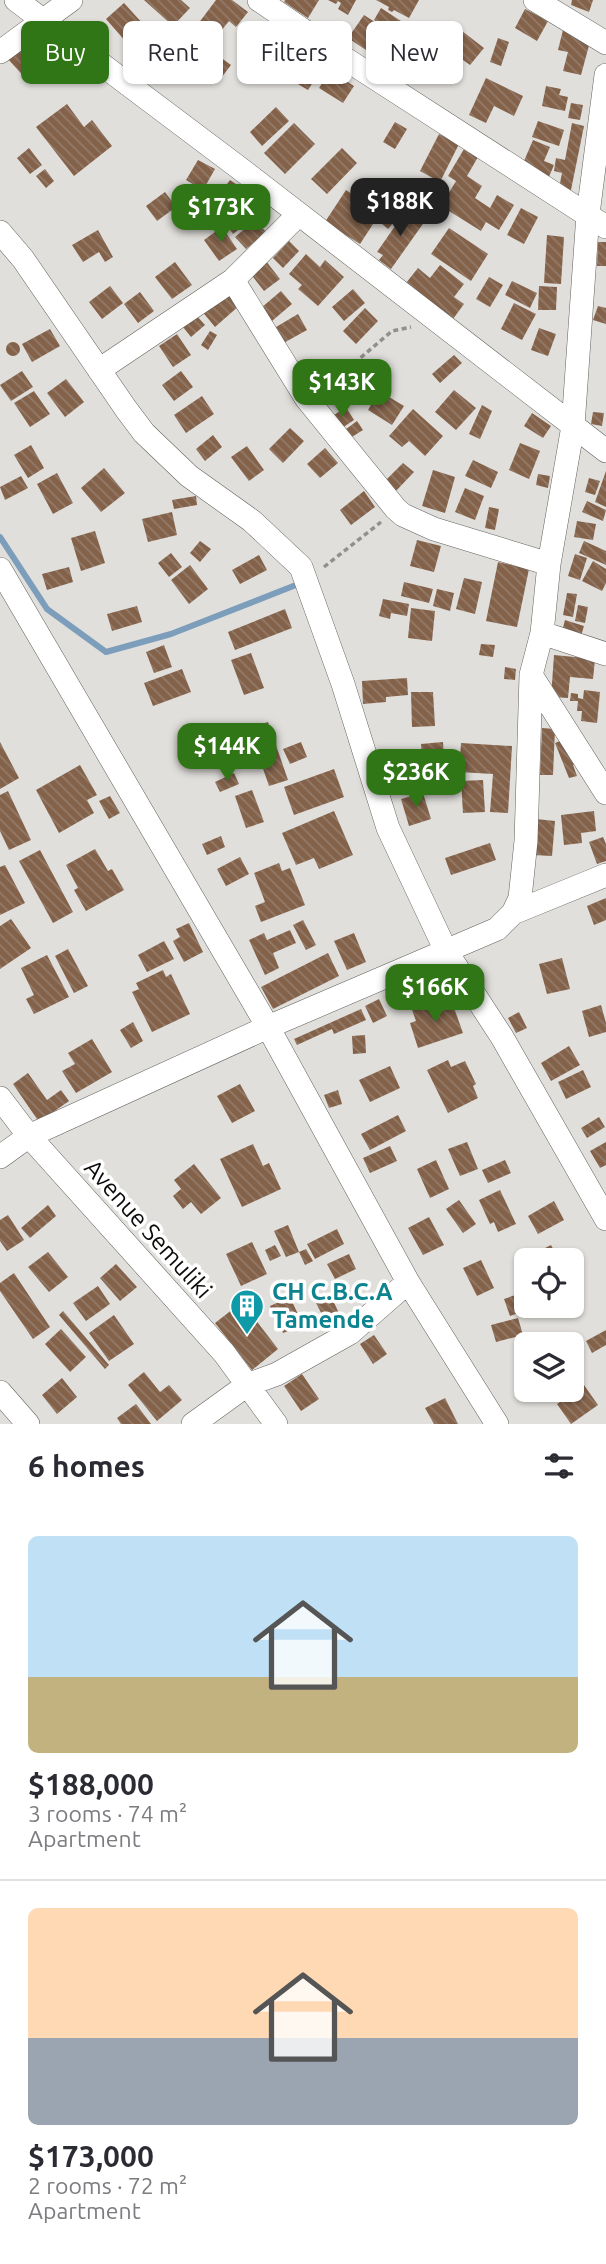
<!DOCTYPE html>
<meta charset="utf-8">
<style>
:root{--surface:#fff;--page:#f2f2f3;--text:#2b2b33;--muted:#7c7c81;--line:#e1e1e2;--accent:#317616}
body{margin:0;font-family:Ubuntu,sans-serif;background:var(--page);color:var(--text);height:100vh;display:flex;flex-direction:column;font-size:26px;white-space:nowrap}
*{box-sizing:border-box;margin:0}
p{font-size:23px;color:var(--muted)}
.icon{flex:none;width:38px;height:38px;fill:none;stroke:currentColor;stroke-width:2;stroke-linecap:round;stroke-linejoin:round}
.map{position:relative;height:1424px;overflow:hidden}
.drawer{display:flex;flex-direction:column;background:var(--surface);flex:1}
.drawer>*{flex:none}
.banner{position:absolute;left:21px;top:21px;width:565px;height:63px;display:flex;gap:14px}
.fabs{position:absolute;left:514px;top:1248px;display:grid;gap:14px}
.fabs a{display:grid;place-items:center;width:70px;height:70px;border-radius:10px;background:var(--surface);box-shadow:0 2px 5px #0004;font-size:35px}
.price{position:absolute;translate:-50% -60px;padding:0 16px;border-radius:14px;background:var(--accent);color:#fff;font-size:23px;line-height:46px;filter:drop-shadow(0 2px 4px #0008)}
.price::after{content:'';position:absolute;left:50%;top:42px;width:21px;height:16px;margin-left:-10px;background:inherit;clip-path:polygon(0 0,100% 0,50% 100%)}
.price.active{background:#222;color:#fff}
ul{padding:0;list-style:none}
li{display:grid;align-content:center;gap:14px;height:371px;padding:0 28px}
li+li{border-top:2px solid var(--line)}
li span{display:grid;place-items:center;height:217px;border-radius:10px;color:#555}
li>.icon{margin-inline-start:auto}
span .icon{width:126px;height:126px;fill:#fffc;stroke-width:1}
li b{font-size:30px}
h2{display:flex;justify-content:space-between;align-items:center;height:84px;padding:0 28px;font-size:30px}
.tag{padding:0 24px;border-radius:10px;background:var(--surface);box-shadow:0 2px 5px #0004;font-size:24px;line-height:63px}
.tag.active{background:var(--accent);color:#fff}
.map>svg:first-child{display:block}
</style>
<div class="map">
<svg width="606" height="1424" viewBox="0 0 606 1424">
<defs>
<pattern id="building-back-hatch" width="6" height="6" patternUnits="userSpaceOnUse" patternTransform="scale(1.75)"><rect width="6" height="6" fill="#84624a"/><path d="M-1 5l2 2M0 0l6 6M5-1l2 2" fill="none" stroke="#937b6a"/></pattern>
</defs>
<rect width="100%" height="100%" fill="#e1dfdb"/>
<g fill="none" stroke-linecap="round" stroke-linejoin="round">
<path stroke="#7c9ebb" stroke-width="6" d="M0,537L47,609L106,652L171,634L301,583"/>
</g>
<path fill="url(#building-back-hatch)" d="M144,0H181L190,8L173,26Z
M216,0H232L248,12L236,27L229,21L213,41L195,28Z
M285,0H319L308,18L284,2Z
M328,0H356L348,15L338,9L341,3L338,1L336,4Z
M376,0H419L409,18L394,10L392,12L388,10L389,7Z
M572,0H593L589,12L571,5Z
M124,3L144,25L126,42L106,19Z
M381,8L401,21L393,32L374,20Z
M525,9L548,21L537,41L515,28Z
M364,15L381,26L366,50L348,38Z
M253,23L268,35L253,55L238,44Z
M453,24L484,48L470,65L439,43Z
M190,30L203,39L196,48L183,38Z
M563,30L591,38L581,75L563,71L568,52L558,50Z
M498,38L509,42L501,66L490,62Z
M25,42L46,65L28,81L7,58Z
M184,42L204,56L209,49L231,65L218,82L177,53Z
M438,44L460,59L448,75L427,60Z
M310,51L326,62L308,90L291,80Z
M330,71L354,86L343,103L319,88Z
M486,78L523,96L514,116L494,106L486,123L469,115Z
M546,86L561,89L559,95L568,97L565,111L542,106Z
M571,103L583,105L580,120L568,118Z
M67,104L84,127L92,120L112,146L74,176L36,127Z
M276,107L289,121L262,146L250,132Z
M538,121L564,130L559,146L532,137Z
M395,122L407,129L395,149L383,142Z
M294,123L315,144L285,174L264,153Z
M572,123L584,126L571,190L559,188L562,173L554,171L556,158L565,160Z
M439,134L459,144L440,182L420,171Z
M533,140L550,147L544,161L554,165L548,179L521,168Z
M29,148L42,165L30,174L17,158Z
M342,148L357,163L327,194L311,179Z
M464,149L478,157L467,176L482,186L475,198L490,208L497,195L514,205L499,230L486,222L481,231L441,206L456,181L448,176Z
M198,160L215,169L203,190L186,180Z
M45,169L54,181L46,188L36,176Z
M230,180L248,192L232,215L214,202Z
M346,190L372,207L367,215L375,221L360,244L325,222Z
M165,192L176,207L157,221L146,206Z
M377,192L402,213L388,229L370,214L375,209L367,203Z
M521,208L538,217L524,244L507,235Z
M243,209L251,220L233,234L225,223Z
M407,209L425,221L391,269L379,260L383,255L377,252Z
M255,220L266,232L246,249L235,237Z
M222,227L237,249L219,261L204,240Z
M449,228L488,254L471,281L431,254Z
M98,230L113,257L105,262L99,252L83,262L72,245Z
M547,235L564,237L561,284L544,283Z
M289,241L299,251L283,268L273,258Z
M598,242H606V266H597Z
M306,254L320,267L325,260L344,277L318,306L298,289L302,285L289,274Z
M262,256L280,279L264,291L246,268Z
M175,262L192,285L172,299L155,277Z
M440,265L464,284L454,297L464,304L453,319L406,283L418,268L430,278Z
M489,277L503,285L490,307L476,299Z
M512,281L537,293L530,308L505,295Z
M110,286L123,303L102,319L89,302Z
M539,286L557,287L556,310H538Z
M227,289L240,305L215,327L201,310Z
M353,289L365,303L344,321L332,307Z
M281,291L292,304L272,321L261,308Z
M140,292L154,311L138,323L124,304Z
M514,303L536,314L522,340L501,329Z
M598,306L606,308V324L593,320Z
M365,308L378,321L356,344L343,331Z
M298,314L307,330L280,345L271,330Z
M196,315L205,325L191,337L183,327Z
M539,328L556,334L548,356L531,350Z
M50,329L60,346L32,362L22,344Z
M210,331L217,335L208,350L201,345Z
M177,334L191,355L173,367L159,346Z
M6 349a7 7 0 1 1 14 0a7 7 0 1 1-14 0Z
M454,355L462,363L440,383L432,374Z
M22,371L33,387L11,401L0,385Z
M181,371L193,387L174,401L162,385Z
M66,379L84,402L65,417L47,393Z
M454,390L476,408L456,430L435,412Z
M34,391L50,414L30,427L14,403Z
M379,391L404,406L392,425L368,410Z
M202,396L214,414L186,433L174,415Z
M482,405L492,411L480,439L469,434Z
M346,407L354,420L339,430L331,417Z
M413,409L443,436L425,456L409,441L402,447L389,436Z
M593,412L604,413L602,426L591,424Z
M532,413L551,426L543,438L524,426Z
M357,421L363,430L347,440L342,432Z
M290,428L304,441L283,463L269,449Z
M213,435L222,447L205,461L196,449Z
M520,443L540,451L529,479L509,470Z
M31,445L44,468L28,478L14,455Z
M247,446L264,470L249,481L231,457Z
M325,448L338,463L320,478L307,464Z
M473,460L498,472L491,488L465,476Z
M403,463L414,472L395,492L384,482Z
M104,468L125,493L101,512L81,488Z
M433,470L455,477L445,513L422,506Z
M606,471V507L595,502Z
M57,473L73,503L53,514L37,484Z
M538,474L550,476L548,488L536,485Z
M21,476L28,488L5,500L0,487Z
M589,478L600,481L595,495L585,492Z
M465,488L484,496L475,520L455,512Z
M364,491L375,507L351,525L340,510Z
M196,496L197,505L174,509L172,500Z
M587,501L606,510L603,521L582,512Z
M489,507L499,509L495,530L485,528Z
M172,512L177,535L148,542L142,519Z
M577,521L596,524L593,540L574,537Z
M95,531L105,563L81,571L71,538Z
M417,540L441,546L434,572L410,566Z
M200,541L211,549L200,562L190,553Z
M584,541L606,551V565L579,553Z
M171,553L182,567L169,577L158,563Z
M575,554L587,558L580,580L568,576Z
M259,555L267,570L240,584L232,570Z
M593,561L606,569V583L602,591L582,581Z
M498,562L529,569L517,627L486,621Z
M190,565L208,589L189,604L171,580Z
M69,567L73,582L47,590L42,574Z
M464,578L482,582L475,614L456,609Z
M404,582L433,589L429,603L401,596Z
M437,589L454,593L450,611L433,606Z
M567,593L577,594L573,617L563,615Z
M383,599L409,604L407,616L391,613L390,619L379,616Z
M578,605L588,607L585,623L575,621Z
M137,606L142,622L112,631L107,614Z
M411,608L435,611L432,641L408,638Z
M285,609L292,628L235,650L228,632Z
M565,620L584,626L581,636L562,631Z
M481,644L495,645L493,657L479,655Z
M164,645L172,667L154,673L146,652Z
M251,653L264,688L244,695L231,660Z
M554,655L595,659L593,679L570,677L568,698L551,697Z
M505,667L516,669L515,680L504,679Z
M182,669L191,692L153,706L144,683Z
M407,678L408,695L386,697V702L363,704L362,681Z
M584,690L600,692L597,723L581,721L582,711H577L578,701H570L571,693L578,694V698L583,699Z
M411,692H433L435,726L412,727Z
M268,722L288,780L269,786L249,728Z
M542,728L555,729L553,775H540Z
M568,738L578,763L573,765L577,776L569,778L555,743Z
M0,742L19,778L0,789Z
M301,742L307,757L290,764L283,749Z
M443,742L445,770L423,771L421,744Z
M461,743L512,746L508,813L490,812L493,774L459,772Z
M80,765L97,795L87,800L94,813L59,833L36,790Z
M334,769L344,797L294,815L284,787Z
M234,773L239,784L220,792L215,782Z
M483,780L485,812L463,813L461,781Z
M252,790L264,822L246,828L235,796Z
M8,791L31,840L9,850L0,831V795Z
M423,793L431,819L409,826L401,799Z
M110,796L120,813L109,819L99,801Z
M334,811L353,855L319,869L314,858L296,865L282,833Z
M594,811L596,831L581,833L582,843L564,845L561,815Z
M536,819L555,821L552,856L533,855Z
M221,836L225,847L207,855L202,844Z
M603,837L606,844V861L597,864L589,842Z
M490,843L496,860L451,875L445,858Z
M95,849L108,871L112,869L124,890L86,911L74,890L78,888L66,865Z
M40,850L73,912L53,923L19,861Z
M240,857L249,874L226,886L217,869Z
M279,863L282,871L290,868L305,905L261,922L255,906L265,902L254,873Z
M5,865L25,903L0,915V867Z
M606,898V920L594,925L587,906Z
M11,919L31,948L0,969V926Z
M303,920L316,945L306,950L293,925Z
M189,923L203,952L184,962L173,941L180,937L176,929Z
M290,930L296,943L273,953L279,968L265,975L249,940L264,933L267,940Z
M354,933L366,962L347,970L334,941Z
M164,941L174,959L147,972L138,955Z
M68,949L88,986L74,993L55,956Z
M328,953L339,976L273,1009L261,987Z
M47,955L69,997L34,1014L26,999L34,995L21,968Z
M562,958L570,989L547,994L539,964Z
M163,970L166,977L171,974L190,1014L152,1032L132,992L139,989L136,983Z
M441,970L449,984L433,993L425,978Z
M379,999L387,1016L373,1023L365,1006Z
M437,1001L440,1009L453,1005L463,1033L418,1048L410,1023L416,1021L412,1010Z
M601,1005L606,1023V1032L589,1037L582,1011Z
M361,1009L366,1020L334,1034L332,1029L297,1045L294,1039Z
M519,1012L527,1028L516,1033L508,1018Z
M133,1022L143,1041L131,1048L120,1030Z
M365,1035L366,1053L353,1054L352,1036Z
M92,1039L112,1072L76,1093L62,1071L75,1064L68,1053Z
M569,1046L580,1065L551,1081L541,1063Z
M448,1060L451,1067L465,1061L476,1084L473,1086L478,1098L448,1113L427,1070Z
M390,1066L400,1088L370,1102L359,1080Z
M583,1070L591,1087L566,1099L558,1082Z
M28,1073L47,1100L61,1090L69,1101L39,1122L13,1084Z
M240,1084L255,1111L232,1123L217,1096Z
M338,1090L342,1104L329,1108L324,1095Z
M398,1115L406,1131L370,1150L361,1134Z
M599,1117L605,1127L587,1138L581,1128Z
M467,1142L478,1169L460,1176L448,1149Z
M606,1142V1165L600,1168L590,1151Z
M253,1144L263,1166L269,1163L281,1189L242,1207L220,1159Z
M390,1146L397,1161L370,1173L363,1158Z
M436,1160L449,1189L430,1198L417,1169Z
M505,1160L511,1173L488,1183L482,1170Z
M194,1164L221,1198L201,1214L191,1202L183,1209L173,1196L181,1189L174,1180Z
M500,1190L516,1224L498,1232L494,1222L490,1224L479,1200Z
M459,1200L476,1224L463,1233L446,1209Z
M554,1201L564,1220L538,1234L528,1216Z
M48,1205L56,1216L30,1238L21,1228Z
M8,1215L24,1240L7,1251L0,1241V1220Z
M429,1217L444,1245L423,1255L408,1228Z
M288,1225L299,1252L286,1257L274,1231Z
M337,1229L344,1244L315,1259L307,1244Z
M252,1242L267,1274L241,1286L226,1254Z
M275,1245L281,1256L270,1261L265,1250Z
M551,1245L559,1260H538L535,1253Z
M306,1249L313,1261L305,1265L299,1252Z
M48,1252L68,1277L49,1292L28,1267Z
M349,1254L356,1269L335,1279L327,1264Z
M481,1260L494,1288L477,1296L463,1268Z
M116,1264L137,1287L120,1301L100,1278Z
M14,1273L50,1327L33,1339L0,1291V1283Z
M98,1286L110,1304L86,1321L73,1303Z
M527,1291V1306H532L533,1308L510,1316L504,1299Z
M331,1296L343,1322L329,1328L316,1303Z
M290,1297L303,1325L283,1333L270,1306Z
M242,1302L278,1349L252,1370L215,1323Z
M63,1311L109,1365L105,1369L59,1315Z
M114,1315L134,1344L109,1361L89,1333Z
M518,1318L523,1335L496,1342L491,1325Z
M61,1329L86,1357L70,1372L45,1344Z
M606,1330V1345L592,1353L586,1341Z
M374,1335L387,1354L373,1364L360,1344Z
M144,1372L160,1392L169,1385L182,1400L157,1421L128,1385Z
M302,1374L319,1399L301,1411L284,1386Z
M62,1378L77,1397L57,1414L42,1395Z
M584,1385L598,1405L571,1424L557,1404Z
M445,1398L458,1424H434L425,1408Z
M136,1404L151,1424H121L117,1418Z"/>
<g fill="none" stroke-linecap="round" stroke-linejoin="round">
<g stroke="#62615d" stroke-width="24">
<path id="minor" d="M16,0L238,167L606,451
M259,0L344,58L606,227
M535,0L606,43
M0,52L71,0
M299,214L233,280L306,398L396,509L403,515L434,529L549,564
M0,232L23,259L126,409L144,433L189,476L252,521L301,567L343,684L388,828L446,951L502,1037L606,1219
M99,370L233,280
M0,569L268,1027L408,1282L497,1424
M542,633L606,654
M531,675L606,793
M513,913L606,875
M0,1098L29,1136L224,1353L276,1424
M0,1157L29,1136L268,1027L497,929L513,913L520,898L526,841L531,675L542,633L549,564L573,426L588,214L606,75
M0,1392L28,1424
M193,1424L247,1385L277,1374L350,1333L408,1282"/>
</g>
<path stroke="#92908d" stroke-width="3.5" stroke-dasharray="5 3.5" stroke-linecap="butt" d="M331,398L345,371L392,331L411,327
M324,567L381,522"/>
<use href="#minor" stroke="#fff" stroke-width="23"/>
</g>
<defs>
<g id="building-pin" transform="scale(1.75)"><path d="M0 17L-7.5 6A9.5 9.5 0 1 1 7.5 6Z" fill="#0f9aa8" stroke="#fff"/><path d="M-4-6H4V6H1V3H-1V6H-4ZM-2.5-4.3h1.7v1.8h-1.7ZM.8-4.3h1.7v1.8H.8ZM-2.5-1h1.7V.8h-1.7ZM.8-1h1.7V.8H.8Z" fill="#fff"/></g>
</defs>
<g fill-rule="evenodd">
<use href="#building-pin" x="247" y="1306"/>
</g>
<g text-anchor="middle" stroke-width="7" stroke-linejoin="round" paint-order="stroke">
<g font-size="24" fill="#0c0c0a" stroke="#fff">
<text transform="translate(148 1229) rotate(48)" y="8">Avenue Semuliki</text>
</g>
<g font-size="24" font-weight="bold" fill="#0d838f" stroke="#fff" text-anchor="start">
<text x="272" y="1300">CH C.B.C.A<tspan x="272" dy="28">Tamende</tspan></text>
</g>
</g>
</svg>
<div class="fabs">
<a><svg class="icon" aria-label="locate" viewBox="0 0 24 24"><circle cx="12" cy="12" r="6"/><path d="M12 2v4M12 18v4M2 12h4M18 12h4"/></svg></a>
<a><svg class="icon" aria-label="layers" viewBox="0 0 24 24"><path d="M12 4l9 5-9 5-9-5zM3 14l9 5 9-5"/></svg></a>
</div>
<b class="price active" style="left:400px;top:238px">$188K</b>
<b class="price" style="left:221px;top:244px">$173K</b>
<b class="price" style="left:342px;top:419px">$143K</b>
<b class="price" style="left:227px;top:783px">$144K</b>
<b class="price" style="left:416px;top:809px">$236K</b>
<b class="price" style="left:435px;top:1024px">$166K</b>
<div class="banner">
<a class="tag active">Buy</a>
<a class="tag">Rent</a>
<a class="tag">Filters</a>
<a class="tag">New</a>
</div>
</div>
<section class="drawer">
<h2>6 homes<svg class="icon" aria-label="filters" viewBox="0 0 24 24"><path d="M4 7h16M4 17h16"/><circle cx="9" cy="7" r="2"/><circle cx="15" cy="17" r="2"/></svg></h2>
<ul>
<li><span style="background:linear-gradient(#bfe0f5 65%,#c2b280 0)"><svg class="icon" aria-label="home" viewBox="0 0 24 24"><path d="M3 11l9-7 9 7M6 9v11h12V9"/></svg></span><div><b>$188,000</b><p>3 rooms · 74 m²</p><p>Apartment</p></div></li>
<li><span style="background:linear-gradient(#ffd9b3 60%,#9aa5b1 0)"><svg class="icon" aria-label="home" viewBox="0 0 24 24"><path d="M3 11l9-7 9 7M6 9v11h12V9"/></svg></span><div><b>$173,000</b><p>2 rooms · 72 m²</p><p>Apartment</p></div></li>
</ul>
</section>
